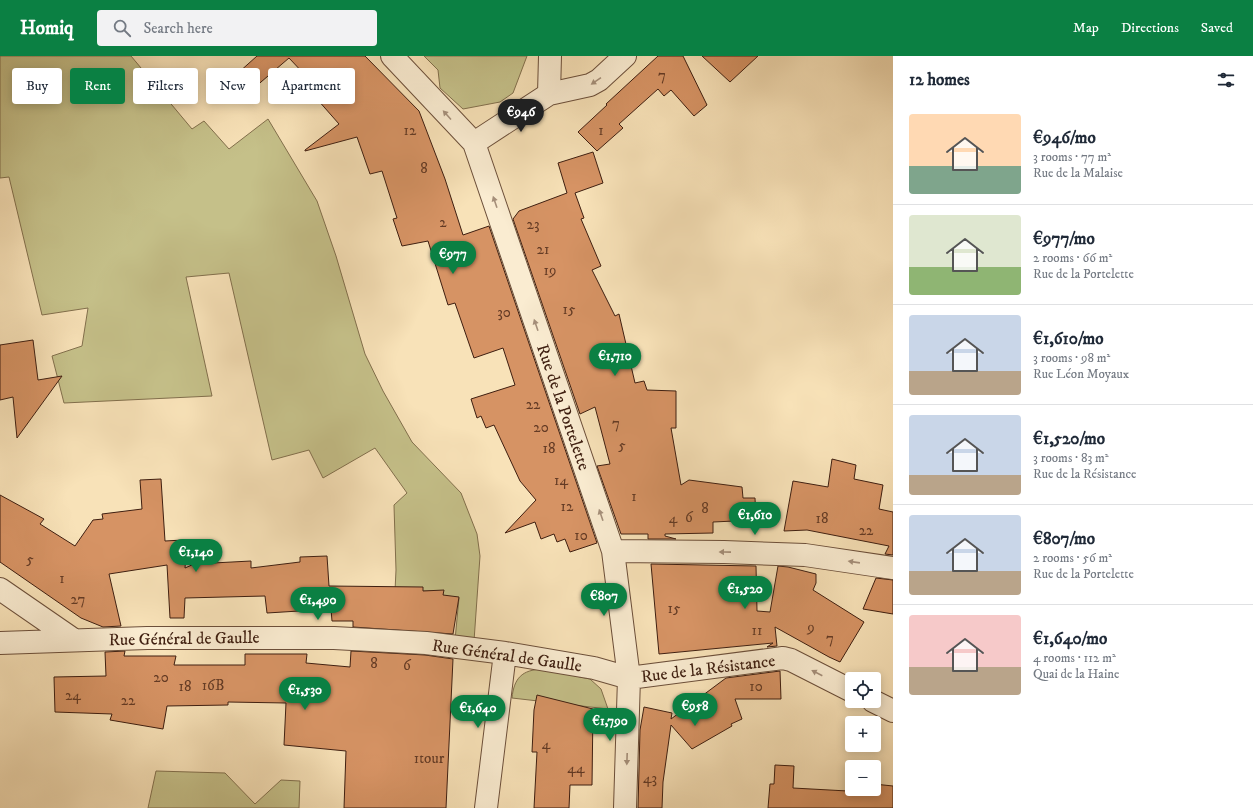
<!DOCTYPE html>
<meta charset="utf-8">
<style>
:root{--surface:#fff;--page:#f2f2f3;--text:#1f2937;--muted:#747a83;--line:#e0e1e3;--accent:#0b8043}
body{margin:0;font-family:"IM FELL DW Pica",serif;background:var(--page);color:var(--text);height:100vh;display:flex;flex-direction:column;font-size:15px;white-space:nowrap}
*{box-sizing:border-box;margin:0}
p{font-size:13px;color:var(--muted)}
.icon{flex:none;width:22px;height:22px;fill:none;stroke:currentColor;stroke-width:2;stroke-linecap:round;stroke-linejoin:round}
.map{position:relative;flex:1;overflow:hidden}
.drawer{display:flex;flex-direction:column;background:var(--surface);width:360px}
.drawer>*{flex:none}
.top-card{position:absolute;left:12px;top:12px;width:380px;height:36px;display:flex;gap:8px}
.buttons{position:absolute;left:845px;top:616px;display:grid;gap:8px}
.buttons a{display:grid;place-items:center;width:36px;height:36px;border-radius:4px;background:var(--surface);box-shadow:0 2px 10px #0003;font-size:20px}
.price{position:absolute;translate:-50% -34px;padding:0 9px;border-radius:14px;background:var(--accent);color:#fff;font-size:13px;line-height:26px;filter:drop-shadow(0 1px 2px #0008)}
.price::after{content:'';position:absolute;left:50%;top:24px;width:12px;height:9px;margin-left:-6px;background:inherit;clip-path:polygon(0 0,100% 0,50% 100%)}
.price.selected{background:#222;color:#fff}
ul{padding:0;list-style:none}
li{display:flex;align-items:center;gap:12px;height:100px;padding:0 16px}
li+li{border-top:1px solid var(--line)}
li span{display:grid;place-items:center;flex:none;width:112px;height:80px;border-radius:4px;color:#555}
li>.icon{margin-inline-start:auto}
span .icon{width:48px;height:48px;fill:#fffc;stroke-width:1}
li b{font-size:17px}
h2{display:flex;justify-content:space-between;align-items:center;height:48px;padding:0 16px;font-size:17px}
.pill{padding:0 14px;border-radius:4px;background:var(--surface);box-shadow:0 2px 10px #0003;font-size:14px;line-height:36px}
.pill.selected{background:var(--accent);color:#fff}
header{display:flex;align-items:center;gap:24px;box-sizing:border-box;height:56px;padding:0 20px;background:var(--accent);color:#fff}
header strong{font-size:19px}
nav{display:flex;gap:22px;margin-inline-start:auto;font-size:14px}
.search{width:280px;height:36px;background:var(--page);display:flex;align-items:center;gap:10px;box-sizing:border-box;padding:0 14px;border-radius:4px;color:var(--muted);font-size:15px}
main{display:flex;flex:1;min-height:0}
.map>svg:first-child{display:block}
</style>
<header>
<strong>Homiq</strong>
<div class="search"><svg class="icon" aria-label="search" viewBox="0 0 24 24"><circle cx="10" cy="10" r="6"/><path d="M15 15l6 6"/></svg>Search here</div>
<nav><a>Map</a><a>Directions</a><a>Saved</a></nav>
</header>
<main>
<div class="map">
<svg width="893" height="752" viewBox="0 0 893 752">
<rect width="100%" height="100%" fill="#f8e2b8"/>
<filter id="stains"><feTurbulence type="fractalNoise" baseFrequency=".005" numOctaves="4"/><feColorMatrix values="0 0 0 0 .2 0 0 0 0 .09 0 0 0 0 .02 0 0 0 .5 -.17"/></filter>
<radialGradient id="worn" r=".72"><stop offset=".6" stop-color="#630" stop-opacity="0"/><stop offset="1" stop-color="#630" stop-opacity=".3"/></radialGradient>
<path fill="#c5c089" stroke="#826f4c" d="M0,0H131L192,73L204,65L229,93L268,63L317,145L336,200L365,298L383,335L412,386L461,437L477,478L480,500L474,585L455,584L459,542H443V535H395L396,514L394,449L407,437L375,392L323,422L309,394L272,404L229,217L186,221L212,340L64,347L52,300L82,290L88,252L42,259L9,121L0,122Z
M424,0H527L513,37L500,46L463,53L440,32L438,14Z
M542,613L590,623L601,633L608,653L512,642C514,622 522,614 542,613Z
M156,715L225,717L255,748L281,724L300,725L299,752H148Z"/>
<path fill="#d69364" stroke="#3e1e10" d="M257,0H365L419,55L445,123L463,179L489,170L597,487L570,496L565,483L557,486L554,478L541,483L535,466L505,477L536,444L520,425L494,369L486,372L481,360L477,362L471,343L515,329L503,292L474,302L455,247L448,249L428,185L402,190L393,163L397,162L382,115L370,118L357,81L305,95V94L339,68L317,43L322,37L289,2L254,32L238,17Z
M658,0H683L707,49L694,60L671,34L664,40L658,33L619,68L623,72L597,95L578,76L607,49L606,48Z
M702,0H758L730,26Z
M593,96L603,127L575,137L584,162L581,163L601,210L592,214L615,260L619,258L635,327L644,325L647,334L676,335V372H671L681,429L689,424L742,431L743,442H755L756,464L713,466V477L665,478V480L676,483H648V478H621L597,410L610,408L595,351L580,358L513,163L519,155L567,137L558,107Z
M33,284L38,324L62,320L17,382L13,341L0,344V289Z
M832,403L856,409L854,423L883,429L879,453L893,456V499L885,498L889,490L807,474L784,475L793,425L828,431Z
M161,423L165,485L183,484V498H186L185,512L194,508L251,505V512L300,506V501L327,500L329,530L423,531V535L444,534L443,539L459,541L453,578L353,571V565H332L331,553L267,557L265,540L185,542L184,562H170L167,509L109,518L121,570L103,571L81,562L0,506V439L44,463L40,468L75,490L93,464L103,463L102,458L142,453L140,424Z
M651,508L756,510L757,555L770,556L778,510L788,511L816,518V527L813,534L864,566L840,606L829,601L775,571L777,590L767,591L773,587L659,598Z
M876,522L893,524V558L863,553Z
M125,595L124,600H176L174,609H245V598H307L306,607L350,611L351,595L425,599L453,603L446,752H344L346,695L284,689L286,647L228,646V649L167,650L163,673L110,664L112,658L55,656L54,621L106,620L105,596Z
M780,615L781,643H735L742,663L731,668L732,670L692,693L671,669L663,726L662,752H638L640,674L644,651L672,657L671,663L726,622Z
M537,639L593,653L592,729H570L569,752H534L537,696H532L534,654Z
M775,709L794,710L793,732L866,736V733H874V728L893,730V752H768L770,728H774Z"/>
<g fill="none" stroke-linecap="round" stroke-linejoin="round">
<g stroke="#6c4f3a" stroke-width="24">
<path id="street" d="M392,0L474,87L613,495L629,622L625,752
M549,38L550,0
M474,87L549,38L590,29L599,24L625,0
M613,495L724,496L805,499L893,512
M0,533L74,584
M0,587L147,582H334L426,587L505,597L594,612L629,622L783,602L791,604L852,635
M873,645L893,655
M486,752L505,597"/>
</g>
<use href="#street" stroke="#faecd1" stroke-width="22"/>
</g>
<defs><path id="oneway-solid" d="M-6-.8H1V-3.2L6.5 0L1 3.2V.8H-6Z"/></defs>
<g fill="#a58f7a">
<use href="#oneway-solid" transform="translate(596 25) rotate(146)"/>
<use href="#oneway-solid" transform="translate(447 59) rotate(-132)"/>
<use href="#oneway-solid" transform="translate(495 146) rotate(-109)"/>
<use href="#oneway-solid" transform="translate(536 269) rotate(-109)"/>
<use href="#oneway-solid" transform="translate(601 459) rotate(-109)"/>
<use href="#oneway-solid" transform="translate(725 496) rotate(-179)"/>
<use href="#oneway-solid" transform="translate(854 506) rotate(-172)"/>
<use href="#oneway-solid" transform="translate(817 617) rotate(-153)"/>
<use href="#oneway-solid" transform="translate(627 703) rotate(92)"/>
</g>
<g text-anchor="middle" stroke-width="3" stroke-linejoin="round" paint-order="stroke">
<g font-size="15" fill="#643b25">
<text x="662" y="24">7</text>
<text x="410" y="79">12</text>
<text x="601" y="79">1</text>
<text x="424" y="117">8</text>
<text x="443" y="171">2</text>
<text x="533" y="173">23</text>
<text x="543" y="198">21</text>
<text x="550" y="219">19</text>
<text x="569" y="258">15</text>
<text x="504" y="261">30</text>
<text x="533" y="353">22</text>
<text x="616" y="372">7</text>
<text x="541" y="376">20</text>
<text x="622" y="394">5</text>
<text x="549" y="397">18</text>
<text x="561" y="429">14</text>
<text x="634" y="445">1</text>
<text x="567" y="455">12</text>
<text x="705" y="457">8</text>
<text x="689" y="466">6</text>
<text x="673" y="467">4</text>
<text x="822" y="467">18</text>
<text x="866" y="479">22</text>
<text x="581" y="484">10</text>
<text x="30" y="508">5</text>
<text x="62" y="527">1</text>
<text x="78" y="548">27</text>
<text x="674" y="557">15</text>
<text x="811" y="576">9</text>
<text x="757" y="579">11</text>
<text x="830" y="587">7</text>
<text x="374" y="612">8</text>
<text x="407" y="614">6</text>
<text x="161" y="626">20</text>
<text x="213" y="634">16B</text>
<text x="185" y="635">18</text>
<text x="756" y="635">10</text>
<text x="73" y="644">24</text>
<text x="128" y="649">22</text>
<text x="546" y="693">4</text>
<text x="429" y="707">1tour</text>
<text x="576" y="717">44</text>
<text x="650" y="727">43</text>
</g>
<g font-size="17" fill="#3e1e10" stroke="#faecd1">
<text transform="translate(564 351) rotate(71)" y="6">Rue de la Portelette</text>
<text transform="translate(184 582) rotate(-1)" y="6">Rue Général de Gaulle</text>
<text transform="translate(507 599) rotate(8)" y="6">Rue Général de Gaulle</text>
<text transform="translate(708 612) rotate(-7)" y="6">Rue de la Résistance</text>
</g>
</g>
<rect width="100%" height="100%" filter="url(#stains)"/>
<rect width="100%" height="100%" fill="url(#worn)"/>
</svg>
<div class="buttons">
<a><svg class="icon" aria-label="locate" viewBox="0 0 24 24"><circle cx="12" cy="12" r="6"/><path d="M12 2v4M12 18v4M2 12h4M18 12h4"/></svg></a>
<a>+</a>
<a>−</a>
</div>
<b class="price selected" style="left:521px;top:77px">€946</b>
<b class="price" style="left:453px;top:219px">€977</b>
<b class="price" style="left:615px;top:321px">€1,710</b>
<b class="price" style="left:755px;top:480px">€1,610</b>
<b class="price" style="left:196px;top:517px">€1,140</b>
<b class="price" style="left:745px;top:554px">€1,520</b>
<b class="price" style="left:604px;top:561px">€807</b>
<b class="price" style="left:318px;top:565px">€1,490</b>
<b class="price" style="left:305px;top:655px">€1,530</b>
<b class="price" style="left:695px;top:671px">€958</b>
<b class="price" style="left:478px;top:673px">€1,640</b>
<b class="price" style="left:610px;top:686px">€1,790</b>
<div class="top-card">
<a class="pill">Buy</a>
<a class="pill selected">Rent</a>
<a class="pill">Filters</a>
<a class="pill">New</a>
<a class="pill">Apartment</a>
</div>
</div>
<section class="drawer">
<h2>12 homes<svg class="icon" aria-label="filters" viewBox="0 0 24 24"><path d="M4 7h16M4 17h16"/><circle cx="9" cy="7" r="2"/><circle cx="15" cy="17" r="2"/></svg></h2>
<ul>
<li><span style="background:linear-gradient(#ffd9b3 65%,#7fa58c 0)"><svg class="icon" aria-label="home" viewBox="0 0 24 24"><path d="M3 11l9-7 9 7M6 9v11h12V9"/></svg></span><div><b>€946/mo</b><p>3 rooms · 77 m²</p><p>Rue de la Malaise</p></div></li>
<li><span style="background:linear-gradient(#dfe7d0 65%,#8fb573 0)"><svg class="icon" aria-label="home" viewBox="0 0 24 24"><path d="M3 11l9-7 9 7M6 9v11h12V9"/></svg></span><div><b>€977/mo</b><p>2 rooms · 66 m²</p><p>Rue de la Portelette</p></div></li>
<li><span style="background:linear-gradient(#c9d6e8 70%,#b9a48a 0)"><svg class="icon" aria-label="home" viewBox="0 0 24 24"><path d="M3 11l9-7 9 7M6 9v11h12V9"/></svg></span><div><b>€1,610/mo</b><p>3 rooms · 98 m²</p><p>Rue Léon Moyaux</p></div></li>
<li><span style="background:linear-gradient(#c9d6e8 75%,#b9a48a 0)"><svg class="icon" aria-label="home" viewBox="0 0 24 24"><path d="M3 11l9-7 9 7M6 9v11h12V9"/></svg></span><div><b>€1,520/mo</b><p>3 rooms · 83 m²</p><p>Rue de la Résistance</p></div></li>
<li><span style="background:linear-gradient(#c9d6e8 70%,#b9a48a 0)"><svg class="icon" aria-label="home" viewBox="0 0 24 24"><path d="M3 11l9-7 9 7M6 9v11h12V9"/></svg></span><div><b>€807/mo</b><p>2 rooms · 56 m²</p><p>Rue de la Portelette</p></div></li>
<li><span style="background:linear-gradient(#f6c9c9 65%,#b9a48a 0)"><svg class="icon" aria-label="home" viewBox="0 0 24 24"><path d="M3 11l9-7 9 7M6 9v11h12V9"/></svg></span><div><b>€1,640/mo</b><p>4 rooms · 112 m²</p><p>Quai de la Haine</p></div></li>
</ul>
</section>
</main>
